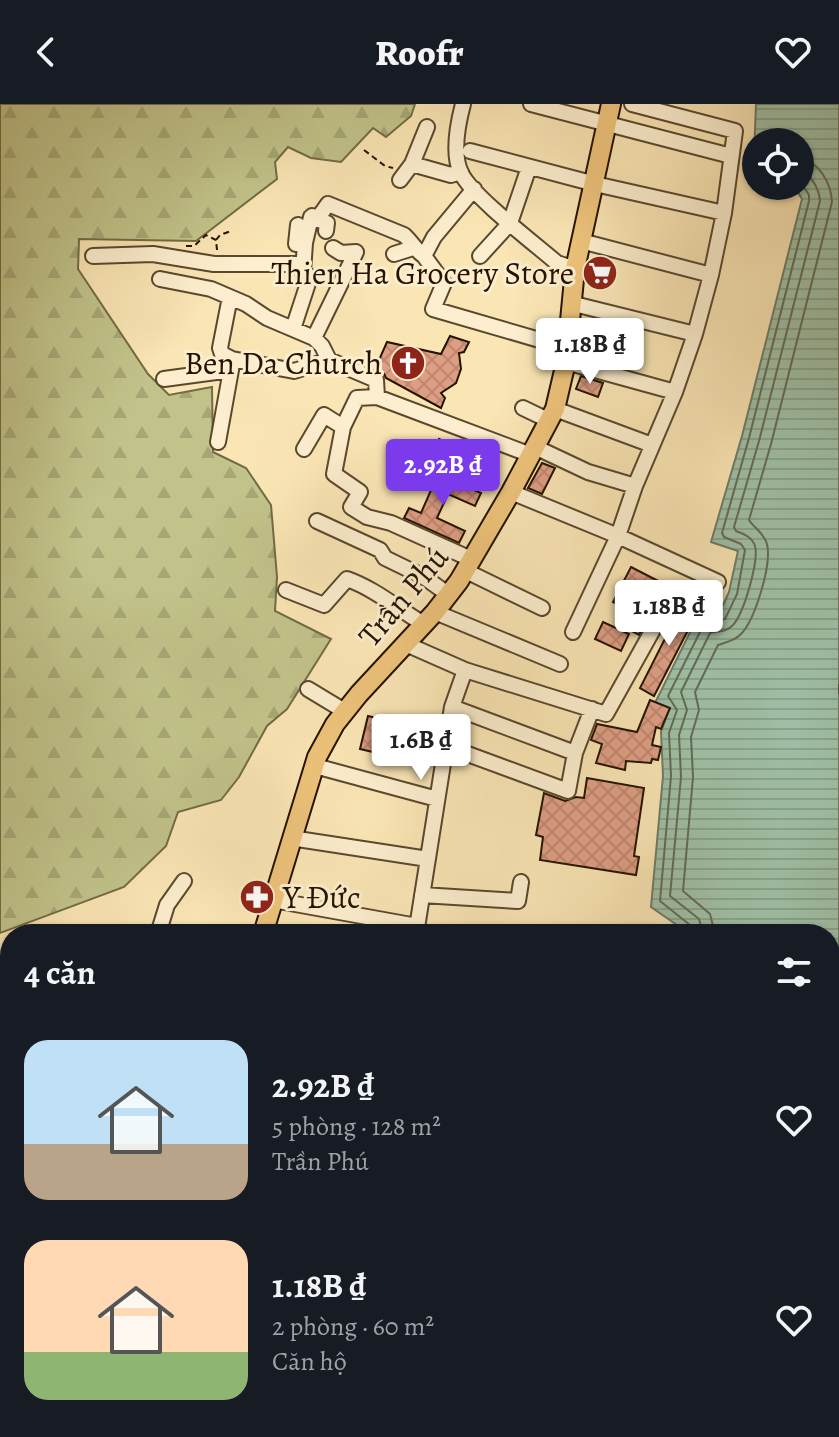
<!DOCTYPE html>
<html lang="vi">
<meta charset="utf-8">
<style>
:root{--surface:#171b24;--page:#20242c;--text:#f1f3f6;--muted:#9ea1a6;--accent:#7c3aed}
body{margin:0;font-family:Alegreya,serif;background:var(--page);color:var(--text);height:100vh;display:flex;flex-direction:column;font-size:30px;white-space:nowrap}
*{box-sizing:border-box;margin:0}
p{font-size:26px;color:var(--muted)}
.icon{flex:none;width:44px;height:44px;fill:none;stroke:currentColor;stroke-width:2;stroke-linecap:round;stroke-linejoin:round}
.map{position:relative;flex:1;overflow:hidden}
.side{position:absolute;left:0px;top:820px;width:840px;height:514px;display:flex;flex-direction:column;background:var(--surface);border-radius:32px 32px 0 0;box-shadow:0 2px 6px #0004}
.side>*{flex:none}
.fabs{position:absolute;left:742px;top:24px;display:grid;gap:16px}
.fabs a{display:grid;place-items:center;width:72px;height:72px;border-radius:50%;background:var(--surface);box-shadow:0 2px 6px #0004;font-size:40px}
.price{position:absolute;translate:-50% -68px;padding:0 18px;border-radius:8px;background:#fff;color:#222;font-size:26px;line-height:52px;filter:drop-shadow(0 2px 4px #0008)}
.price::after{content:'';position:absolute;left:50%;top:48px;width:24px;height:18px;margin-left:-12px;background:inherit;clip-path:polygon(0 0,100% 0,50% 100%)}
.price.on{background:var(--accent);color:#fff}
ul{padding:0;list-style:none}
li{display:flex;align-items:center;gap:24px;height:200px;padding:0 24px}
li span{display:grid;place-items:center;flex:none;width:224px;height:160px;border-radius:24px;color:#555}
li>.icon{margin-inline-start:auto}
span .icon{width:96px;height:96px;fill:#fffc;stroke-width:1}
li b{font-size:34px}
h2{display:flex;justify-content:space-between;align-items:center;height:96px;padding:0 24px;font-size:34px}
header{display:flex;justify-content:space-between;align-items:center;height:104px;padding:0 24px;background:var(--surface);font-size:36px;font-weight:800}
.map>svg:first-child{display:block}
</style>
<header><svg class="icon" aria-label="back" viewBox="0 0 24 24"><path d="M15 5l-7 7 7 7"/></svg>Roofr<svg class="icon" aria-label="heart" viewBox="0 0 24 24"><path d="M12 20l-8-8c-3-5 5-10 8-4 3-6 11-1 8 4z"/></svg></header>
<div class="map">
<svg width="839" height="1333" viewBox="0 0 839 1333">
<defs>
<pattern id="forest-firs" width="22" height="20" patternUnits="userSpaceOnUse" patternTransform="scale(2)"><rect width="22" height="20" fill="#c1c38a"/><path d="M5 1l3.5 6h-7zM16 11l3.5 6h-7z" fill="#a6a775"/></pattern>
<pattern id="water-rules" width="6" height="5" patternUnits="userSpaceOnUse" patternTransform="scale(2)"><rect width="6" height="5" fill="#9fc0a7"/><path d="M0 2.5h6" fill="none" stroke="#89a48e"/></pattern>
<pattern id="building-cross-hatch" width="8" height="8" patternUnits="userSpaceOnUse" patternTransform="scale(2)"><rect width="8" height="8" fill="#de9e84"/><path d="M0 0l8 8M0 8l8-8" fill="none" stroke="#be8770"/></pattern>
</defs>
<rect width="100%" height="100%" fill="#fae5b4"/>
<filter id="stains"><feTurbulence type="fractalNoise" baseFrequency=".0025" numOctaves="4"/><feColorMatrix values="0 0 0 0 .2 0 0 0 0 .09 0 0 0 0 .02 0 0 0 .5 -.17"/></filter>
<radialGradient id="worn" r=".72"><stop offset=".6" stop-color="#630" stop-opacity="0"/><stop offset="1" stop-color="#630" stop-opacity=".3"/></radialGradient>
<path fill="url(#forest-firs)" stroke="#726b46" stroke-width="2" d="M0,0H415L411,12L386,33L373,24L341,58L311,54L288,43L275,58L277,75L196,137L79,135L78,165L148,270L169,291L212,283L213,348L246,364L271,401L277,473L275,507L331,535L287,605L267,622L239,673L221,696L178,708L166,742L124,783L0,829Z
M10,1125V1324H18L17,1333H0V1126Z"/>
<path fill="url(#water-rules)" stroke="#6e7b65" stroke-width="2" d="M756,0H839V1086L833,1072L830,1073V830H690L651,803L663,672L661,628L669,605L655,599L701,506L719,510L729,488L738,447L711,438L742,332L802,95L794,82H800V38H756V53L754,52Z"/>
<g fill="none" stroke-linecap="round" stroke-linejoin="round">
<path stroke="#626a54" stroke-width="2" d="M693,830L690,821L660,797L671,672L669,629L677,606L668,592L705,518L725,515L737,490L745,446L741,440L724,433L722,429L749,334L809,97V91L800,77
M703,830L699,815L670,792L681,673L679,631L687,606L681,588L710,529C718,527 727,528 733,521C744,509 759,457 755,442C752,433 744,430 736,427L734,423L759,337L820,97C819,84 811,71 800,65
M715,830L710,810L683,787L693,673L691,633L699,606L695,588L718,541C726,538 734,537 740,531C755,517 772,460 767,440C764,429 754,424 749,416L771,340L832,98C831,78 819,59 800,53"/>
<path stroke="#4f503b" stroke-width="2" stroke-dasharray="10 8" stroke-linecap="butt" d="M839,580V594"/>
</g>
<path fill="url(#building-cross-hatch)" stroke="#241301" stroke-width="2" d="M588,160L614,166L611,178L586,172Z
M450,232L469,238L464,248L459,249L461,265L456,279L441,289L445,294L441,304L386,274L384,270L375,265L387,238L441,250Z
M581,272L603,279L598,293L576,285Z
M439,335L457,343L446,369L428,362Z
M542,359L555,364L542,390L528,384Z
M438,370L481,389L475,402L448,390L437,414L465,427L459,439L404,414L409,404L421,409Z
M631,463L666,481L639,531L630,526L638,510L613,498Z
M684,497L699,505L654,592L640,584Z
M603,518L629,530L621,547L595,535Z
M650,596L670,604L661,625L656,623L652,641L661,643L658,656L652,655L651,659L626,657L625,666L596,659L602,640L591,636L597,620L637,628Z
M368,612L423,625L415,658L360,645Z
M587,674L644,684L634,752L639,753L636,771L540,756L543,733L536,731L544,689L565,697L576,693L584,694Z"/>
<g fill="none" stroke-linecap="round" stroke-linejoin="round">
<g stroke="#5a482e" stroke-width="18">
<path id="minor" d="M463,0C458,19 452,50 461,69C472,92 535,140 557,159L575,165
M531,0L731,52
M470,47L595,80L724,109
M412,60L451,71L461,68
M400,76L412,60L427,23
M474,85L434,133L424,152L444,179L433,205L567,244
M312,112L318,114L328,100L404,131C412,138 415,146 424,152
M298,121L296,140L304,139
M581,137L711,171
M394,150L413,144
M93,152L153,150L214,160H303
M480,152L510,119L529,63
M160,175L211,185L246,200L267,214L314,234L322,242L329,256L376,276L377,293
M230,193L220,244L222,250L232,255
M570,199L695,230
M293,225L310,173L303,168L305,139L311,113L327,119L326,127
M314,234L356,148L341,149L333,144
M566,258L675,288
M164,275L231,266L232,255L294,267L329,256
M523,304L550,317
M555,305L652,341
M218,338L231,266
M535,343L588,368L635,382
M304,345L324,311L343,323
M511,388L618,432L718,478
M317,417L380,446L385,454L424,473L449,491
M473,456L391,419L367,413L351,403L360,388L334,370L343,323L357,294L377,293L531,351
M466,467L542,504
M286,486L324,501L347,475C375,485 397,504 422,519
M435,508L560,560
M573,528L618,432L635,382L675,288L695,230L711,171L724,109L735,27L632,0
M406,540L465,566L452,603L416,830
M465,566L606,610L675,486
M308,585L346,608
M452,603L575,649
M446,642L568,687L575,649L592,605
M315,662L437,695
M291,734L428,755
M422,791L518,797L521,778
M273,796L417,822
M158,830L167,801L184,777
M0,863L10,858
M0,954L10,958
M830,1145L839,1139
M0,1249L10,1241
M830,1308L839,1310
M712,1324L718,1333
M350,1333L351,1324
M521,1333L560,1328L617,1325"/>
</g>
<g stroke="#241301" stroke-width="22">
<path id="major" d="M263,830L317,653L335,620L359,590L435,508L459,477L511,388L555,305L566,258L575,165L611,0
M192,1324L193,1333"/>
</g>
<path stroke="#241301" stroke-width="2" stroke-dasharray="6 4" stroke-linecap="butt" d="M364,46L385,62L393,64
M186,142H194L206,131L216,136
M217,146L216,136L220,131L231,127
M46,1327L49,1333"/>
<use href="#minor" stroke="#fceece" stroke-width="14"/>
<use href="#major" stroke="#edc27a" stroke-width="18"/>
</g>
<defs>
<g id="supermarket-disc" transform="scale(1.8)"><circle r="9.5" fill="#8f2418" stroke="#fceece"/><path d="M-6-5.5h2.5l.6 2H6L4.5 2H-2.5L-4.4-4H-6ZM-1.5 3.2a1.3 1.3 0 1 0 .1 0ZM3 3.2a1.3 1.3 0 1 0 .1 0Z" fill="#fff"/></g>
<g id="church-disc" transform="scale(1.8)"><circle r="9.5" fill="#8f2418" stroke="#fceece"/><path d="M-1.2-6h2.4v3.5h3.3v2.4h-3.3V6h-2.4V-.1h-3.3v-2.4h3.3Z" fill="#fff"/></g>
<g id="pharmacy-disc" transform="scale(1.8)"><circle r="9.5" fill="#8f2418" stroke="#fceece"/><path d="M-2-6h4v4h4v4h-4v4h-4v-4h-4v-4h4Z" fill="#fff"/></g>
</defs>
<g fill-rule="evenodd">
<use href="#supermarket-disc" x="600" y="169"/>
<use href="#church-disc" x="408" y="259"/>
<use href="#pharmacy-disc" x="257" y="793"/>
</g>
<g text-anchor="middle" stroke-width="6" stroke-linejoin="round" paint-order="stroke">
<g font-size="32" fill="#241301" stroke="#fceece" text-anchor="end">
<text x="574" y="180">Thien Ha Grocery Store</text>
<text x="382" y="270">Ben Da Church</text>
<text x="283" y="804" text-anchor="start">Y Đức</text>
</g>
<g font-size="32" fill="#241301" stroke="#fceece">
<text transform="translate(403 492) rotate(-50)" y="11">Trần Phú</text>
</g>
</g>
<rect width="100%" height="100%" filter="url(#stains)"/>
<rect width="100%" height="100%" fill="url(#worn)"/>
</svg>
<div class="fabs">
<a><svg class="icon" aria-label="locate" viewBox="0 0 24 24"><circle cx="12" cy="12" r="6"/><path d="M12 2v4M12 18v4M2 12h4M18 12h4"/></svg></a>
</div>
<b class="price" style="left:590px;top:282px">1.18B ₫</b>
<b class="price on" style="left:443px;top:403px">2.92B ₫</b>
<b class="price" style="left:669px;top:544px">1.18B ₫</b>
<b class="price" style="left:421px;top:678px">1.6B ₫</b>
<section class="side">
<h2>4 căn<svg class="icon" aria-label="filters" viewBox="0 0 24 24"><path d="M4 7h16M4 17h16"/><circle cx="9" cy="7" r="2"/><circle cx="15" cy="17" r="2"/></svg></h2>
<ul>
<li><span style="background:linear-gradient(#bfe0f5 65%,#b9a48a 0)"><svg class="icon" aria-label="home" viewBox="0 0 24 24"><path d="M3 11l9-7 9 7M6 9v11h12V9"/></svg></span><div><b>2.92B ₫</b><p>5 phòng · 128 m²</p><p>Trần Phú</p></div><svg class="icon" aria-label="heart" viewBox="0 0 24 24"><path d="M12 20l-8-8c-3-5 5-10 8-4 3-6 11-1 8 4z"/></svg></li>
<li><span style="background:linear-gradient(#ffd9b3 70%,#8fb573 0)"><svg class="icon" aria-label="home" viewBox="0 0 24 24"><path d="M3 11l9-7 9 7M6 9v11h12V9"/></svg></span><div><b>1.18B ₫</b><p>2 phòng · 60 m²</p><p>Căn hộ</p></div><svg class="icon" aria-label="heart" viewBox="0 0 24 24"><path d="M12 20l-8-8c-3-5 5-10 8-4 3-6 11-1 8 4z"/></svg></li>
</ul>
</section>
</div>
